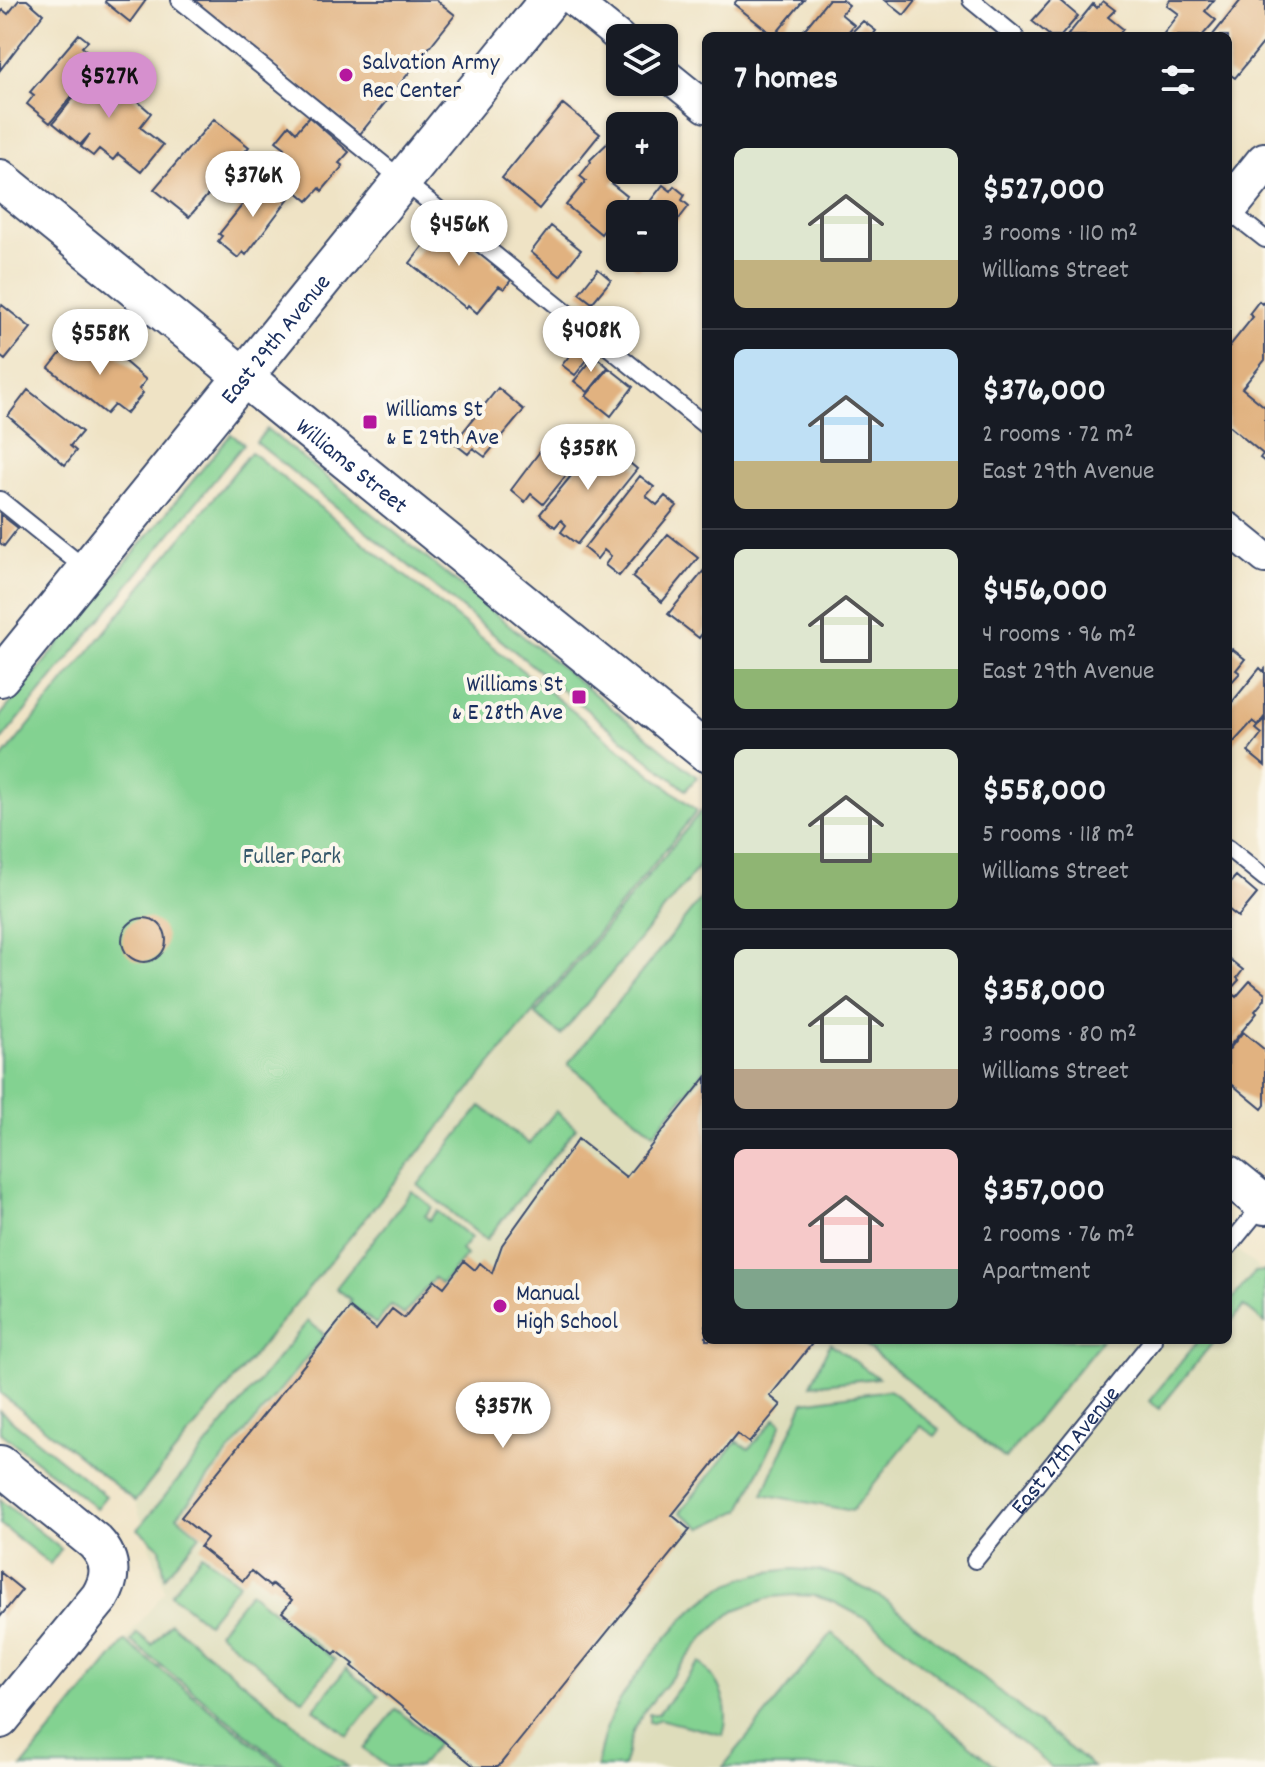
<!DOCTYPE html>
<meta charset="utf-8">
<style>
:root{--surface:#171b24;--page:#242831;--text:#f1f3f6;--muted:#9ea1a6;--line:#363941;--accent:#d690ce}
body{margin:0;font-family:Dekko,sans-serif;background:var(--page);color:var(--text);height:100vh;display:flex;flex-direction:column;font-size:30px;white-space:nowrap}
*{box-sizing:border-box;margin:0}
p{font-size:26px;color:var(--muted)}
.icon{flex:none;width:44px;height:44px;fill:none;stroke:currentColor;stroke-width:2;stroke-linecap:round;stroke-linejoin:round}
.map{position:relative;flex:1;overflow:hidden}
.drawer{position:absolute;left:702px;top:32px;width:530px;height:1312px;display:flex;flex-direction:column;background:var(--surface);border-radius:12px;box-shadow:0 2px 6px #0004}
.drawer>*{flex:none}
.tools{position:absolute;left:606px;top:24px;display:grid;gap:16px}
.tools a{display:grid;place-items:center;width:72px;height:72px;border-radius:12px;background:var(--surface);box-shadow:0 2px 6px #0004;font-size:40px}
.price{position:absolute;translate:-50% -68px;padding:0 18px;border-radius:28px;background:#fff;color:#222;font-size:26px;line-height:52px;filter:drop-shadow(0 2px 4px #0008)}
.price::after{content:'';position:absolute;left:50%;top:48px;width:24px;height:18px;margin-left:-12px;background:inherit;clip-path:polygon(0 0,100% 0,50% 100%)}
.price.selected{background:var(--accent);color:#111}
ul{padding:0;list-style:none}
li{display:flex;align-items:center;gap:24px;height:200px;padding:0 32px}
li+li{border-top:2px solid var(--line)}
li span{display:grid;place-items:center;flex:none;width:224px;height:160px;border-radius:12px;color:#555}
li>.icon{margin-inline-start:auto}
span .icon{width:96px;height:96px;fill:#fffc;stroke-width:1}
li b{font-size:34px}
h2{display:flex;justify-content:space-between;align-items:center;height:96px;padding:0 32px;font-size:34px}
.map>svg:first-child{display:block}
</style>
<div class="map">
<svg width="1265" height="1767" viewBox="0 0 1265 1767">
<rect width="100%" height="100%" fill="#fbf7ec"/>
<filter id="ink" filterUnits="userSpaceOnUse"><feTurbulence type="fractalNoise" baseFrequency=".0125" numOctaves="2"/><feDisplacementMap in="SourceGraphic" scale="16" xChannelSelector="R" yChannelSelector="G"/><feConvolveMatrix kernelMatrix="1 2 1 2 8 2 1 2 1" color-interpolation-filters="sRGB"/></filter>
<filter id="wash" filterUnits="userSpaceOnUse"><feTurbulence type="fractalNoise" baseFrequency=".006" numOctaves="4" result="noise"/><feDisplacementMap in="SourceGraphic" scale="32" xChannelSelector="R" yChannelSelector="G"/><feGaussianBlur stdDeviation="1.8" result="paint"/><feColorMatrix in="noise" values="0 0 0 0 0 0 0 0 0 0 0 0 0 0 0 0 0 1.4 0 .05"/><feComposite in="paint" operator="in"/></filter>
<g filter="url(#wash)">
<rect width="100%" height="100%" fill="#efe3c5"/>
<path fill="#deddbb" d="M697,811L706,818V1340H1228V1243L1265,1273V1767H22L165,1591L135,1501Z"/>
<path fill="#83d291" stroke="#4f8078" stroke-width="2" d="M267,429L697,777L686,790L256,442Z
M231,434L244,444L0,742V716Z
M251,452L697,811L135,1501L0,1393V761Z
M702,810L706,812V858L561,1035L535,1014Z
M706,892V1068L654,1133L568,1064Z
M481,1106L529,1144L556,1111L576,1128L486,1240L418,1185Z
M412,1191L432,1207L425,1216L429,1220L437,1211L471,1238L461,1250L466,1255L442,1284L434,1278L404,1315L391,1305L376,1324L349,1303L351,1300L336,1288Z
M1265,1271V1323L1244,1306L1228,1325V1304L1255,1272Z
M308,1321L325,1335L177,1516L200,1535L165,1577L160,1548L138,1529Z
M859,1340H1102L1005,1459Z
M1199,1340H1215L1159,1409L1149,1401Z
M830,1343L878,1378L811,1385Z
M889,1390L940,1430L935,1436L920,1426L852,1511L763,1494L804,1402Z
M0,1411L106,1496L96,1508L0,1432Z
M776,1418L782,1423L741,1510L702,1528L680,1512L737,1441L749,1449Z
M0,1500L61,1549L50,1564L0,1524Z
M202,1554L239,1583L207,1623L171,1594Z
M794,1569L819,1571L843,1577L886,1600L1093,1767H1051L870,1621L834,1602L815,1596L794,1595L772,1597L735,1610L706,1635L645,1710L633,1731L623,1767H597C600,1750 603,1735 610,1719C628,1681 685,1608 722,1588C745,1575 769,1571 794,1569Z
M250,1592L335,1660L303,1700L218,1632Z
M170,1623L348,1767H287L131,1641L137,1633L152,1645Z
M832,1633L997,1767H723Z
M125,1641L283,1767H22Z
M700,1662C720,1681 732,1707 723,1735L659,1719L653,1723L649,1722V1714H658Z
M346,1669L379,1696L348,1736L314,1709Z
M396,1709L438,1743L419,1767H387L364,1749Z"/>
<g id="blocks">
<path fill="#e1b280" d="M19,0H27L43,14L0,70V14L3,10L8,14Z
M106,0H146L130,22L105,2Z
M192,0H436L455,15L360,134Z
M737,0H804L774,36L734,4Z
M828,0H842L849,5L841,14L854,25L845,36H799Z
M885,0H916L904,15Z
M1051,0H1059L1078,16L1061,36H1050L1032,21Z
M1170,0H1214L1205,11L1216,20L1202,36H1162L1179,14L1167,5Z
M1241,0H1265V41L1235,78L1228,73V36H1212Z
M1103,1L1115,10L1108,17L1123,29L1118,36H1067L1093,4L1097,8Z
M863,21L876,31L872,36H848Z
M79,34L88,41L82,47L94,57L89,64L95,68L50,123L27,104L34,95L30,92Z
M102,62L130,84L112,106L114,107L126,91L151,113L140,127L163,145L141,172L118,154L113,160L99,149L93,156L81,147L90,134L80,145L53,123Z
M563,104L600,134L539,209L502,178Z
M309,117L349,152L339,163L343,166L322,191L320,188L308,201L268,167L285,148L276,141L289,125L296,132Z
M214,119L249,147L189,217L154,189Z
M617,134L620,137V170H623L612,184L627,196L620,205L622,207L601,234L566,205L586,181L580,176L591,162L590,160Z
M264,178L289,198L246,255L243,252L238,258L218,241L222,236L219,234Z
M663,185L671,191L674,186L685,195L682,200L689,206L664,238V214H640Z
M443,221L494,262L492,265L511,280L504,289L499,286L477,313L468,305L466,308L410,263Z
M551,226L581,250L560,276L531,252Z
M624,258H647L638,269Z
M598,269L611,280L592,303L579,293Z
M1259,301L1262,304L1265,301V360L1242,388L1265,407V462L1260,458L1263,454L1228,425V348L1253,317L1249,314Z
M2,305L31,328L5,360L0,356V308Z
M96,337L146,380L139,389L143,393L126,414L114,405L106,414L49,368L64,349L73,356L79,347L85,352Z
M578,345L591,355L575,375L562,365Z
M595,356L608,367L588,392L574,381Z
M609,368L633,387L611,416L586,396Z
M498,388L524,410L485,457L473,448L468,454L454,443Z
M28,390L82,432L70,446L76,451L65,465L8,416Z
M555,437L564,443L558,450L575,464L543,504L531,494L525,502L511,490L547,442L550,444Z
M601,439L613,449L606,459L612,463L619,454L637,469L577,544L561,532L566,525L561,520L555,527L540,514Z
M640,476L654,487L646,496L657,505L665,496L677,506L619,576L605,565L611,556L604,550L597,559L584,548Z
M0,514L18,528L4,546L0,543Z
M668,534L698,558L662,602L632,577Z
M706,568V628L699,638L668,614Z
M1232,649L1245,659L1236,670L1240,673L1228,686V653Z
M1260,668L1263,671L1265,669V716L1258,725L1253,721L1231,745L1228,742V707Z
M1265,719V766L1248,752L1262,734L1256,729Z
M1236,876L1257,894L1238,917L1228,909V885Z
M122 940a22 22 0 1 1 44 0a22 22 0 1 1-44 0Z
M1228,958L1243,970L1237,978L1239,980L1229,991L1236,997L1250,981L1265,993V999L1255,1011L1257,1013L1228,1048Z
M1243,1032L1265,1050V1105L1262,1109L1228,1081V1051Z
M706,1077V1340H815L770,1396L781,1405L749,1443L737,1434L672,1515L690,1530L498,1767H475L352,1666L354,1664L337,1651L334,1654L282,1612L292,1600L272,1584L270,1587L251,1571L243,1581L200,1547L207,1538L181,1517L350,1308L376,1329L392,1309L404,1318L435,1280L444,1287L464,1261L475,1270L480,1263L492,1273L502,1245L578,1139L626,1177Z
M0,1572L22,1590L0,1617Z"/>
</g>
</g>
<g filter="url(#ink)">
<use href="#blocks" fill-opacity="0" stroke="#3b4a6d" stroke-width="2"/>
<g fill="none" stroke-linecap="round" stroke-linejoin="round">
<g stroke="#3b4a6d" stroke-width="20">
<g id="service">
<path d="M180,0L706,426"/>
<path d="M971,0L1015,36"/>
<path d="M1228,210L1265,239"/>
<path d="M0,500L87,570"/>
<path d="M1228,848L1265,878"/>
<path d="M1228,1247L1263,1204"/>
<path id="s1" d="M975,1560L1153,1340"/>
</g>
</g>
<g stroke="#3b4a6d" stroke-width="34">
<path id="minor" d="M573,0L620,38
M664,73L706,107
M1228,528L1265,558"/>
</g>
<g stroke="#3b4a6d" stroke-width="42">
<g id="tertiary">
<path id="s2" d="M0,179L706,752"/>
<path d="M1228,208L1265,162"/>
<path id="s3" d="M0,677L549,0"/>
<path d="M1228,1175L1265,1205"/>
<path d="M0,1465L95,1542C112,1560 112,1577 100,1597L0,1719"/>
</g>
</g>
<use href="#service" stroke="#fff" stroke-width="16"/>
<use href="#minor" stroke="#fff" stroke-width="30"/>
<use href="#tertiary" stroke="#fff" stroke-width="38"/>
</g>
</g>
<g fill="#b5179e" stroke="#fbf7ec" stroke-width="3">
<circle cx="346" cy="75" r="8"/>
<rect x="362" y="414" width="16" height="16" rx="4"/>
<rect x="571" y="689" width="16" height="16" rx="4"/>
<circle cx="500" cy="1306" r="8"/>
</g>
<g text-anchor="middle" stroke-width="8" stroke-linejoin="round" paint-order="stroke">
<g font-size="24" fill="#1b2f5e" stroke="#fbf7ec" text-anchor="start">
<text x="362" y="69">Salvation Army<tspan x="362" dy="28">Rec Center</tspan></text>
<text x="386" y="416">Williams St<tspan x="386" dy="28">&amp; E 29th Ave</tspan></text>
<text x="563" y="691" text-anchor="end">Williams St<tspan x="563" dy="28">&amp; E 28th Ave</tspan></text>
<text x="516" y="1300">Manual<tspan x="516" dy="28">High School</tspan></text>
</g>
<g font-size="24" fill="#1b2f5e" stroke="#fbf7ec">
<text dy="8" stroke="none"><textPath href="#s3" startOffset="436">East 29th Avenue</textPath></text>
<text dy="8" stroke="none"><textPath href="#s2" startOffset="454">Williams Street</textPath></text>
<text dy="8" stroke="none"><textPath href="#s1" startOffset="142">East 27th Avenue</textPath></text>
</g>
<g font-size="24" fill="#35586b" stroke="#fbf7ec">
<text x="292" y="863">Fuller Park</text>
</g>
</g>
</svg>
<div class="tools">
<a><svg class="icon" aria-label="layers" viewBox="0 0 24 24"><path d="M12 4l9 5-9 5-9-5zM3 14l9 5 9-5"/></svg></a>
<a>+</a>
<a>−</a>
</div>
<b class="price selected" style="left:109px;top:120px">$527K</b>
<b class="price" style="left:253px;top:219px">$376K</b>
<b class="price" style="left:459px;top:268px">$456K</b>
<b class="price" style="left:591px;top:374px">$408K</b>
<b class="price" style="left:100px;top:377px">$558K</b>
<b class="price" style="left:588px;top:492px">$358K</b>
<b class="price" style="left:503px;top:1450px">$357K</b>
<section class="drawer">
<h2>7 homes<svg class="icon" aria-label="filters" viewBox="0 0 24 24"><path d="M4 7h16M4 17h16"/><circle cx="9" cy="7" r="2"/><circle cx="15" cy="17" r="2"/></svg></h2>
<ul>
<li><span style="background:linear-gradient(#dfe7d0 70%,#c2b280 0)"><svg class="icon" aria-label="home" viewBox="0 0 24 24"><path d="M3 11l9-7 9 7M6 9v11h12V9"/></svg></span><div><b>$527,000</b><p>3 rooms · 110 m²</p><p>Williams Street</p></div></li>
<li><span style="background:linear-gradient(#bfe0f5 70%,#c2b280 0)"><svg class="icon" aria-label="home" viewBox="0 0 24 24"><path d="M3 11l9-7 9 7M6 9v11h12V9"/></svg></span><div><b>$376,000</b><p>2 rooms · 72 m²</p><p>East 29th Avenue</p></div></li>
<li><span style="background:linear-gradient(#dfe7d0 75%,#8fb573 0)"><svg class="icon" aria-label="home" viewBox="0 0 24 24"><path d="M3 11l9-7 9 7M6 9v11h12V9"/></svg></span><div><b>$456,000</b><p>4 rooms · 96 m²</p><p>East 29th Avenue</p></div></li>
<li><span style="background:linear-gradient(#dfe7d0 65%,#8fb573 0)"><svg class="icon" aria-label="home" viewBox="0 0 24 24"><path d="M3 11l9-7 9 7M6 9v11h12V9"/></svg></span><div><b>$558,000</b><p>5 rooms · 118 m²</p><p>Williams Street</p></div></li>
<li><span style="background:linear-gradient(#dfe7d0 75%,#b9a48a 0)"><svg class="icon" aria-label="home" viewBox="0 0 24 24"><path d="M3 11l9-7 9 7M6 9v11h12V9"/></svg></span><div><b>$358,000</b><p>3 rooms · 80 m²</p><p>Williams Street</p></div></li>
<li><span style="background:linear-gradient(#f6c9c9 75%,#7fa58c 0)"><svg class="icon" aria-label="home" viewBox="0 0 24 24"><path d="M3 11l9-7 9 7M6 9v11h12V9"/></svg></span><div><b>$357,000</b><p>2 rooms · 76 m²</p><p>Apartment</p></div></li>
</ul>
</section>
</div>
